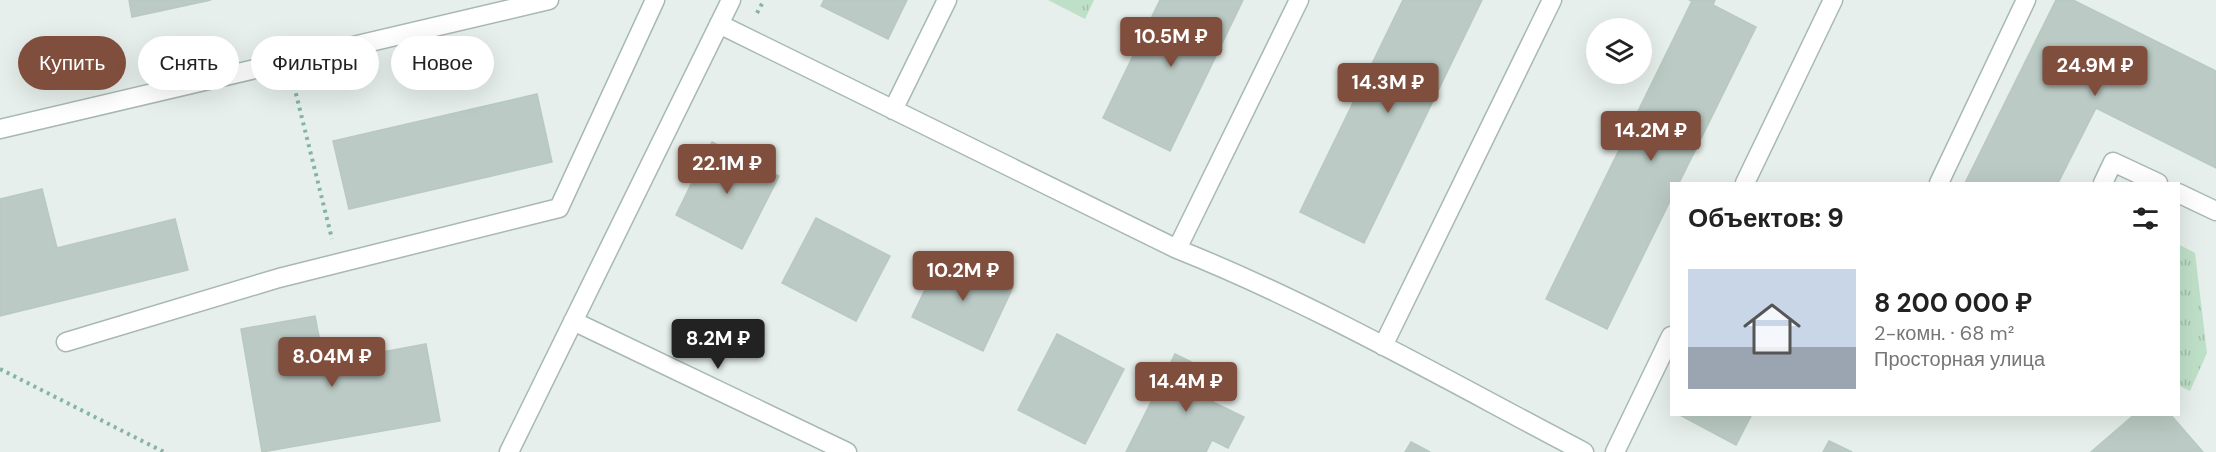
<!DOCTYPE html>
<html lang="ru">
<meta charset="utf-8">
<style>
:root{--surface:#fff;--page:#f6f6f6;--text:#222;--muted:#767676;--line:#e0e0e0;--accent:#804e3d}
body{margin:0;font-family:"DM Sans",sans-serif;background:var(--page);color:var(--text);height:100vh;display:flex;flex-direction:column;font-size:22px;white-space:nowrap}
*{box-sizing:border-box;margin:0}
p{font-size:20px;color:var(--muted)}
.icon{flex:none;width:33px;height:33px;fill:none;stroke:currentColor;stroke-width:2;stroke-linecap:round;stroke-linejoin:round}
.map{position:relative;flex:1;overflow:hidden}
.drawer{position:absolute;left:1670px;top:182px;width:510px;height:234px;display:flex;flex-direction:column;background:var(--surface);border-radius:0px;box-shadow:0 6px 24px #0002}
.drawer>*{flex:none}
.banner{position:absolute;left:18px;top:36px;width:570px;height:54px;display:flex;gap:12px}
.tools{position:absolute;left:1586px;top:18px;display:grid;gap:12px}
.tools a{display:grid;place-items:center;width:66px;height:66px;border-radius:50%;background:var(--surface);box-shadow:0 6px 24px #0002;font-size:30px}
.price{position:absolute;translate:-50% -51px;padding:0 14px;border-radius:6px;background:var(--accent);color:#fff;font-size:20px;line-height:39px;filter:drop-shadow(0 2px 3px #0008)}
.price::after{content:'';position:absolute;left:50%;top:36px;width:18px;height:14px;margin-left:-9px;background:inherit;clip-path:polygon(0 0,100% 0,50% 100%)}
.price.on{background:#222;color:#fff}
ul{padding:0;list-style:none}
li{display:flex;align-items:center;gap:18px;height:150px;padding:0 18px}
li+li{border-top:2px solid var(--line)}
li span{display:grid;place-items:center;flex:none;width:168px;height:120px;border-radius:0px;color:#555}
li>.icon{margin-inline-start:auto}
span .icon{width:72px;height:72px;fill:#fffc;stroke-width:1}
li b{font-size:26px}
h2{display:flex;justify-content:space-between;align-items:center;height:72px;padding:0 18px;font-size:26px}
.pill{padding:0 21px;border-radius:27px;background:var(--surface);box-shadow:0 6px 24px #0002;font-size:21px;line-height:54px}
.pill.on{background:var(--accent);color:#fff}
.map>svg:first-child{display:block}
</style>
<div class="map">
<svg width="2216" height="452" viewBox="0 0 2216 452">
<defs>
<pattern id="park-tufts" width="24" height="20" patternUnits="userSpaceOnUse" patternTransform="scale(1.5)"><rect width="24" height="20" fill="#bfe0c8"/><path d="M3 7l-1-3M5 7V3M7 7l1-3M15 17l-1-3M17 17v-4M19 17l1-3" fill="none" stroke="#a4c1ad"/></pattern>
</defs>
<rect width="100%" height="100%" fill="#e6efeb"/>
<path fill="url(#park-tufts)" d="M1048,0H1094L1085,19Z
M2178,244L2195,253L2207,353L2190,391L2178,385Z"/>
<path fill="#bbcac4" stroke="#b8c9c2" stroke-width="1.5" d="M129,0H211L132,17Z
M824,0H907L888,39L821,6Z
M1160,0H1243L1170,151L1103,118Z
M1403,0H1482L1364,243L1300,212Z
M1689,0H1715L1713,5L1756,27L1679,183H1671V199L1607,329L1546,299L1692,1Z
M2056,0H2073L2216,71V168L2096,108L2058,183H1965Z
M537,94L552,162L349,209L333,141Z
M712,142L779,176L742,249L676,215Z
M42,189L57,248L175,219L188,270L0,316V199Z
M816,218L890,256L856,321L782,283Z
M943,252L1013,287L983,351L912,317Z
M315,316L324,363L426,344L440,421L262,452L241,329Z
M1057,334L1124,369L1085,444L1018,410Z
M1175,354L1224,378L1213,402L1244,417L1228,448L1212,440L1206,452H1126Z
M1678,414H1752L1736,445Z
M2135,414H2170L2203,452H2091Z
M1829,441L1852,452H1823Z
M1411,442L1430,452H1405Z"/>
<g fill="none" stroke-linecap="round" stroke-linejoin="round">
<g stroke="#a8b8b2" stroke-width="21">
<path id="minor" d="M719,24L1177,249L1299,0
M893,110L947,0
M0,129L549,0
M1745,183L1833,0
M1939,183L2026,0
M2103,183L2113,162L2158,183
M2178,193L2216,211
M1177,249C1317,305 1450,382 1584,452
M573,321L847,452
M66,342L279,278L559,208L655,0
M1383,346L1552,0
M509,452L731,0
M1615,452L1671,336"/>
</g>
<path stroke="#86b3a5" stroke-width="4" stroke-dasharray="3 4.5" stroke-linecap="butt" d="M757,13L764,0
M294,86L332,239
M0,369L164,452"/>
<use href="#minor" stroke="#fff" stroke-width="18"/>
</g>
</svg>
<div class="tools">
<a><svg class="icon" aria-label="layers" viewBox="0 0 24 24"><path d="M12 4l9 5-9 5-9-5zM3 14l9 5 9-5"/></svg></a>
</div>
<b class="price" style="left:1171px;top:68px">10.5M ₽</b>
<b class="price" style="left:2095px;top:97px">24.9M ₽</b>
<b class="price" style="left:1388px;top:114px">14.3M ₽</b>
<b class="price" style="left:1651px;top:162px">14.2M ₽</b>
<b class="price" style="left:727px;top:195px">22.1M ₽</b>
<b class="price" style="left:963px;top:302px">10.2M ₽</b>
<b class="price on" style="left:718px;top:370px">8.2M ₽</b>
<b class="price" style="left:332px;top:388px">8.04M ₽</b>
<b class="price" style="left:1186px;top:413px">14.4M ₽</b>
<div class="banner">
<a class="pill on">Купить</a>
<a class="pill">Снять</a>
<a class="pill">Фильтры</a>
<a class="pill">Новое</a>
</div>
<section class="drawer">
<h2>Объектов: 9<svg class="icon" aria-label="filters" viewBox="0 0 24 24"><path d="M4 7h16M4 17h16"/><circle cx="9" cy="7" r="2"/><circle cx="15" cy="17" r="2"/></svg></h2>
<ul>
<li><span style="background:linear-gradient(#c9d6e8 65%,#9aa5b1 0)"><svg class="icon" aria-label="home" viewBox="0 0 24 24"><path d="M3 11l9-7 9 7M6 9v11h12V9"/></svg></span><div><b>8 200 000 ₽</b><p>2-комн. · 68 m²</p><p>Просторная улица</p></div></li>
</ul>
</section>
</div>
